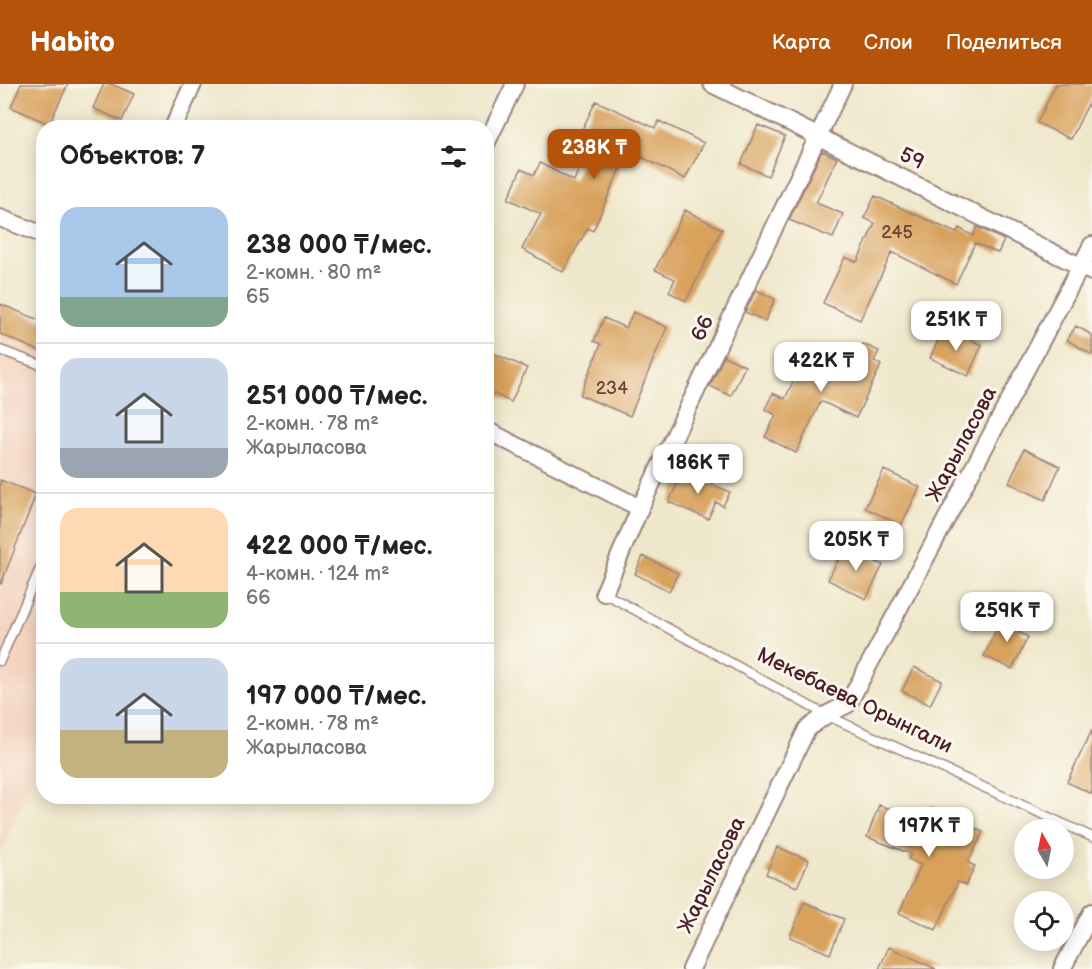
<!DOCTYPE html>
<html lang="ru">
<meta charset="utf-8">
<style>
:root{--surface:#fff;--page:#f2f2f2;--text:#222;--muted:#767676;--line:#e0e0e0;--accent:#b45309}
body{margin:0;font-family:"Balsamiq Sans",sans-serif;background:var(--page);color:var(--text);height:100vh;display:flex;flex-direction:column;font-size:22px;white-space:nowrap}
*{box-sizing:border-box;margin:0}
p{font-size:20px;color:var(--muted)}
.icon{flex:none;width:33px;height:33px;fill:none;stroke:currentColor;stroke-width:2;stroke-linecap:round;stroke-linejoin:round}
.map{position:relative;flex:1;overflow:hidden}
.panel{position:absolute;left:36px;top:36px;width:458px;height:684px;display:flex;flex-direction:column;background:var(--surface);border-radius:24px;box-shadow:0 3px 15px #0003}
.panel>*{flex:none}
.needle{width:39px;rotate:351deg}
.controls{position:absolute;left:1014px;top:735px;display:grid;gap:12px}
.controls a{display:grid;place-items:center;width:60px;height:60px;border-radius:50%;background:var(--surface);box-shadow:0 3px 15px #0003;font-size:30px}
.price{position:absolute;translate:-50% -51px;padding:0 14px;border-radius:12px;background:#fff;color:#222;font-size:20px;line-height:39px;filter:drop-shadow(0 2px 3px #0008)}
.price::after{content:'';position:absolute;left:50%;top:36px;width:18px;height:14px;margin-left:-9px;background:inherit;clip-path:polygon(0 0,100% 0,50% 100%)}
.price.active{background:var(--accent);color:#fff}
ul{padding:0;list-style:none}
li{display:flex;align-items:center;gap:18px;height:150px;padding:0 24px}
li+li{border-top:2px solid var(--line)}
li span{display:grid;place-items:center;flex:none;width:168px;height:120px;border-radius:18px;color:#555}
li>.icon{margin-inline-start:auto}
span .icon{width:72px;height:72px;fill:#fffc;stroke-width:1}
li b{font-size:26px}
h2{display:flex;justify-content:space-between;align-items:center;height:72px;padding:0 24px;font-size:26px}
header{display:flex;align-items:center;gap:36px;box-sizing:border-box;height:84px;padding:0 30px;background:var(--accent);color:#fff}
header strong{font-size:28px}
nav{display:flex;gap:33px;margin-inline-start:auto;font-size:21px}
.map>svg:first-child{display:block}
</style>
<header>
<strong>Habito</strong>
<nav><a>Карта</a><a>Слои</a><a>Поделиться</a></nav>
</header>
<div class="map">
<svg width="1092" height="885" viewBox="0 0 1092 885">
<rect width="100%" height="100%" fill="#fbf7ec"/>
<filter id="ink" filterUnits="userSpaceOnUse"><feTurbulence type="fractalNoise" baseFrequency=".0167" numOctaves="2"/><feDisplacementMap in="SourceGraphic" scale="12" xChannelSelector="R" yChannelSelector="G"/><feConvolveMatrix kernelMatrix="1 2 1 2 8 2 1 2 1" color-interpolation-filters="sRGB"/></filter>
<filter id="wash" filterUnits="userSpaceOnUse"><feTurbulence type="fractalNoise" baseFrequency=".008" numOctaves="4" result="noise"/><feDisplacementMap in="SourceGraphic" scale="24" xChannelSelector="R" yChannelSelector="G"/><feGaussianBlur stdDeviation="1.35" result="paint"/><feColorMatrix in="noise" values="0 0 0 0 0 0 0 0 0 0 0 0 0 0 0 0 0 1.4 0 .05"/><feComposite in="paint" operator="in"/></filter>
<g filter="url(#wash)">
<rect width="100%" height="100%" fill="#efe7cb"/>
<path fill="#f4d3c0" d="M0,218L44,236L43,665L0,773Z"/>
<g id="blocks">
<path fill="#d8a15b" d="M21,0H68L49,40L11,23Z
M104,0H111L134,10L122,37L93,24Z
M1056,0H1092V12L1071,55L1037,39Z
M596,17L655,44L659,37L704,59L685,95L628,66L593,147L588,144L563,188L522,165L541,130L508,115L521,85L534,91L540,79L574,97L593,51L582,46Z
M758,41L785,52L768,92L741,80Z
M822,67L837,74L816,119L843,130L833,154L789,136Z
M875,112L956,149L959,144L973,152L977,143L1004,156L998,169L975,159L956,200L892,168L860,236L823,219L845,173L857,178L875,139L864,134Z
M685,126L722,145L686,217L669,208L675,195L655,186Z
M756,206L775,215L765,237L745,228Z
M0,220L44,238V269L0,250Z
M633,228L667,243L630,332L580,311L601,260L594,257L604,234L626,244Z
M1076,242L1092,251V271L1067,256Z
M944,244L982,261L968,292L930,274Z
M863,260L879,267L874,277L881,281L856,334L821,317L796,369L765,353L776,331L765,325L773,309L785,315L804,273L814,277L820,263L854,278Z
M486,266L527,284L511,318L486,306Z
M724,272L745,282L731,312L710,302Z
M1024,365L1060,382L1045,416L1009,399Z
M884,386L920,403L901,441L865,424Z
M683,387L730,408L723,422L716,418L708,435L669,418Z
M0,396L36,410L1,500H0Z
M845,462L883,481L866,515L828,496Z
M643,472L678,489L669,507L635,490Z
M1003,531L1024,540L1020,549L1028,553L1012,585L984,572Z
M914,583L942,597L930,621L902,607Z
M1092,646V710L1067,698Z
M879,721L925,738L932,724L983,748L968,779L975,782L966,801L958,798L936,846L899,829L921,781L908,775L911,770L867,753Z
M777,763L809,776L797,803L766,790Z
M804,818L844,835L830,870L790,853Z
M889,863L936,885H879Z"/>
</g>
</g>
<g filter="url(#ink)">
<use href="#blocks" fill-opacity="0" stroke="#9c837b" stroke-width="1.5"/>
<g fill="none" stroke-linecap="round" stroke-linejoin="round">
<g stroke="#9c837b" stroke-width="11">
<path id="lane" d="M0,266L44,282
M604,509L826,631L1092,753
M0,577L44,475"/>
</g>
<g stroke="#9c837b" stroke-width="20">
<path id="street" d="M712,0L1092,188
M173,44L193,0
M486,60L515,0
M0,134L44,151
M486,346L640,424
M604,509L640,424L843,0
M691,885L807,645L826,631L848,620L1092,161
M1062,885L1092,828"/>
</g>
<use href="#lane" stroke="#fff" stroke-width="8"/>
<use href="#street" stroke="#fff" stroke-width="16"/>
</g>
</g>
<g text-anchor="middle" stroke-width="6" stroke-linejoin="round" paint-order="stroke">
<g font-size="18" fill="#6e4037">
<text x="897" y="154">245</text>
<text x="612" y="310">234</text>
</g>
<g font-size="21" fill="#4a1f2b" stroke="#fbf7ec">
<text transform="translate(912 74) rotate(26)" y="7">59</text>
<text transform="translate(702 244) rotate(-64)" y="7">66</text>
<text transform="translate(961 360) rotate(-62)" y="7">Жарыласова</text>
<text transform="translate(855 616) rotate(26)" y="7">Мекебаева Орынгали</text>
<text transform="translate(711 791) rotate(-64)" y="7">Жарыласова</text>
</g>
</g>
</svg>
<div class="controls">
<a><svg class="needle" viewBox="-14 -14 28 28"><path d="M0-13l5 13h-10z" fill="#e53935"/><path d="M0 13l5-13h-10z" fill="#767676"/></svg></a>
<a><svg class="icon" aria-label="locate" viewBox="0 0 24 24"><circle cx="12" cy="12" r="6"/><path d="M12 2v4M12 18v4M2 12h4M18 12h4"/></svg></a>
</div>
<b class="price active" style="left:594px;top:96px">238K ₸</b>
<b class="price" style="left:956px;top:268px">251K ₸</b>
<b class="price" style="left:821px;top:309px">422K ₸</b>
<b class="price" style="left:698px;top:411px">186K ₸</b>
<b class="price" style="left:856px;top:488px">205K ₸</b>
<b class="price" style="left:1007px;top:559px">259K ₸</b>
<b class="price" style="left:929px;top:774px">197K ₸</b>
<section class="panel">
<h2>Объектов: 7<svg class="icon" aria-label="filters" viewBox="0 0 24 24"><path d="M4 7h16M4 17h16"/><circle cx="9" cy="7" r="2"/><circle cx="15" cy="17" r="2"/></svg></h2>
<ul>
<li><span style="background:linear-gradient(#a9c7e8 75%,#7fa58c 0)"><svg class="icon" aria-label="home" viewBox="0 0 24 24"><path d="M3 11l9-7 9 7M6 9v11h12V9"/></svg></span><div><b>238 000 ₸/мес.</b><p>2-комн. · 80 m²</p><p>65</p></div></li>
<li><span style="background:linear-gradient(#c9d6e8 75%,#9aa5b1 0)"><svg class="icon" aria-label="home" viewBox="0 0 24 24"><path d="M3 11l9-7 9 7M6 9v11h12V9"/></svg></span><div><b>251 000 ₸/мес.</b><p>2-комн. · 78 m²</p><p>Жарыласова</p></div></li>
<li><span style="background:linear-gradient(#ffd9b3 70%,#8fb573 0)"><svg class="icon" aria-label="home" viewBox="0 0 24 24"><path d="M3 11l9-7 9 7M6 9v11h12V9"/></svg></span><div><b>422 000 ₸/мес.</b><p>4-комн. · 124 m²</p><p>66</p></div></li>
<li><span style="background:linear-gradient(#c9d6e8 60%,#c2b280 0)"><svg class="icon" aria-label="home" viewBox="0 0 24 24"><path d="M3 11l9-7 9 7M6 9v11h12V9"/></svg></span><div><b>197 000 ₸/мес.</b><p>2-комн. · 78 m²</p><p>Жарыласова</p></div></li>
</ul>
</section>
</div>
